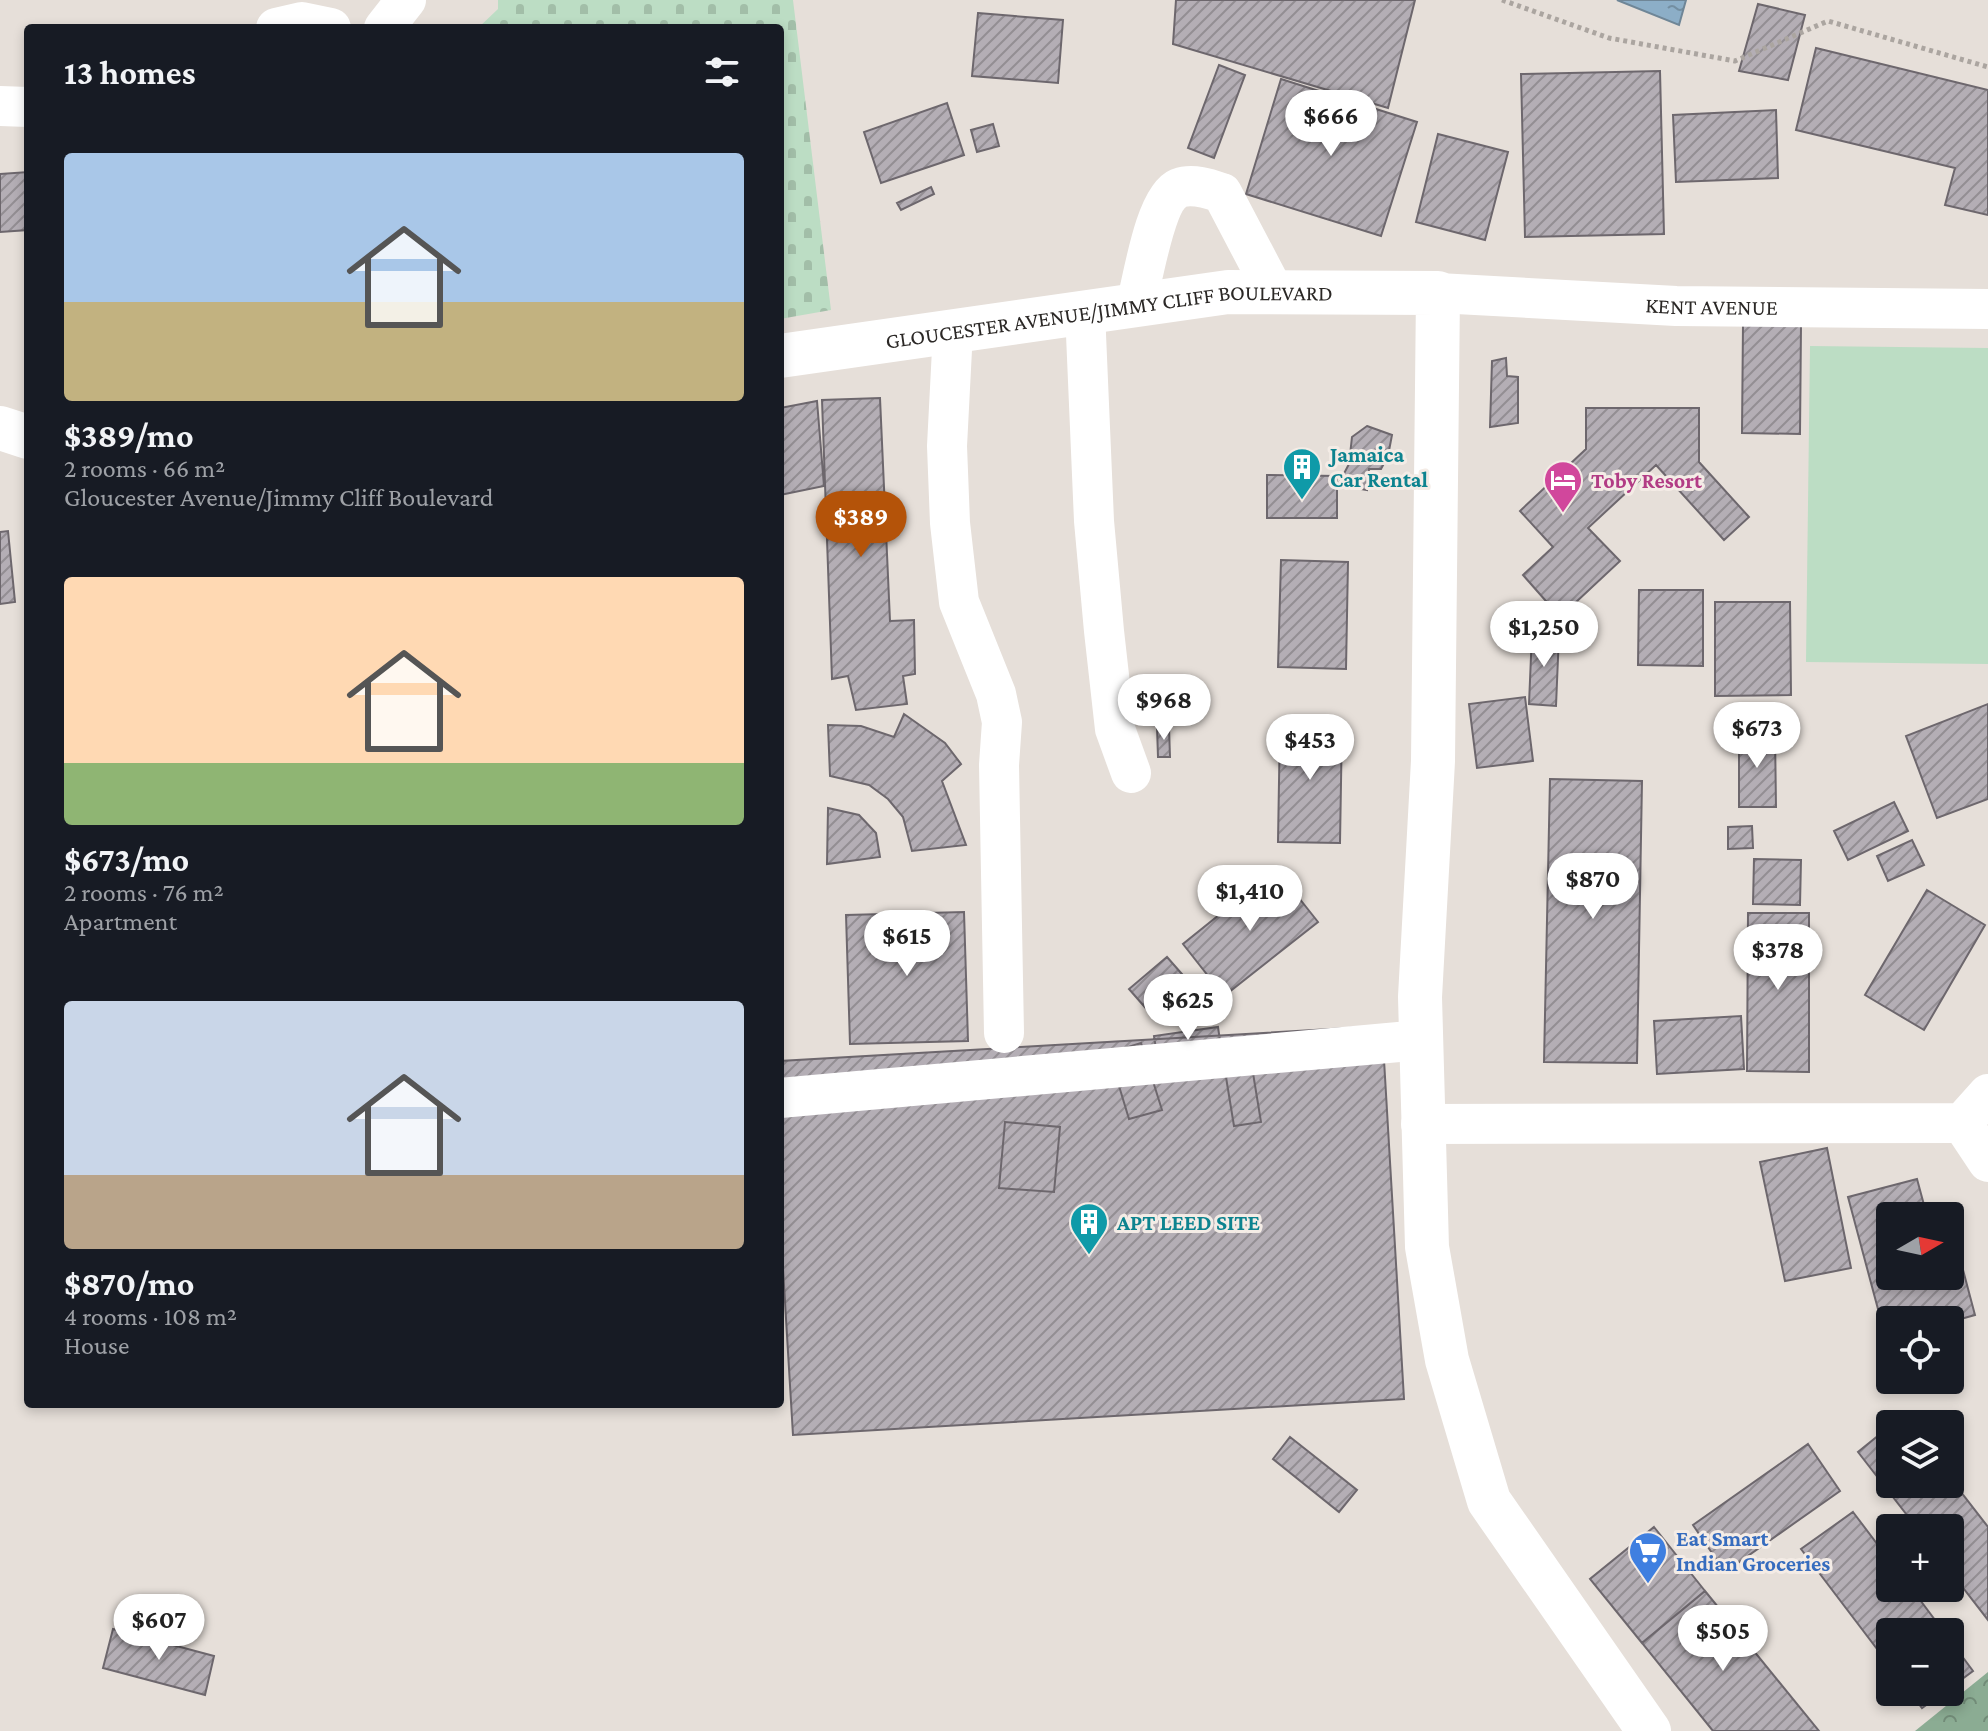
<!DOCTYPE html>
<meta charset="utf-8">
<style>
:root{--surface:#171b24;--page:#20242c;--text:#f1f3f6;--muted:#9ea1a6;--accent:#b45309}
body{margin:0;font-family:"Crimson Pro",serif;background:var(--page);color:var(--text);height:100vh;display:flex;flex-direction:column;font-size:30px;white-space:nowrap}
*{box-sizing:border-box;margin:0}
p{font-size:26px;color:var(--muted)}
.icon{flex:none;width:44px;height:44px;fill:none;stroke:currentColor;stroke-width:2;stroke-linecap:round;stroke-linejoin:round}
.map{position:relative;flex:1;overflow:hidden}
.side{position:absolute;left:24px;top:24px;width:760px;height:1384px;display:flex;flex-direction:column;background:var(--surface);border-radius:8px;box-shadow:0 4px 12px #0003}
.side>*{flex:none}
.needle{width:52px;rotate:81deg}
.buttons{position:absolute;left:1876px;top:1202px;display:grid;gap:16px}
.buttons a{display:grid;place-items:center;width:88px;height:88px;border-radius:8px;background:var(--surface);box-shadow:0 4px 12px #0003;font-size:40px}
.price{position:absolute;translate:-50% -68px;padding:0 18px;border-radius:28px;background:#fff;color:#222;font-size:26px;line-height:52px;filter:drop-shadow(0 2px 4px #0008)}
.price::after{content:'';position:absolute;left:50%;top:48px;width:24px;height:18px;margin-left:-12px;background:inherit;clip-path:polygon(0 0,100% 0,50% 100%)}
.price.active{background:var(--accent);color:#fff}
ul{padding:0;list-style:none}
li{display:grid;align-content:center;gap:16px;height:424px;padding:0 40px}
li span{display:grid;place-items:center;height:248px;border-radius:8px;color:#555}
li>.icon{margin-inline-start:auto}
span .icon{width:144px;height:144px;fill:#fffc;stroke-width:1}
li b{font-size:34px}
h2{display:flex;justify-content:space-between;align-items:center;height:96px;padding:0 40px;font-size:34px}
.map>svg:first-child{display:block}
</style>
<div class="map">
<svg width="1988" height="1731" viewBox="0 0 1988 1731">
<defs>
<pattern id="forest-crowns" width="20" height="18" patternUnits="userSpaceOnUse" patternTransform="scale(2)"><rect width="20" height="18" fill="#8bac93"/><path d="M2 6a3 3 0 1 1 6 0M12 15a3 3 0 1 1 6 0" fill="none" stroke="#728c78"/></pattern>
<pattern id="cemetery-stones" width="16" height="16" patternUnits="userSpaceOnUse" patternTransform="scale(2)"><rect width="16" height="16" fill="#bcddc4"/><path d="M2 7V4a2 2 0 0 1 4 0v3zM10 15v-3a2 2 0 0 1 4 0v3z" fill="#a2bea8"/></pattern>
<pattern id="water-ripples" width="26" height="14" patternUnits="userSpaceOnUse" patternTransform="scale(2)"><rect width="26" height="14" fill="#8caec7"/><path d="M2 4q2-2 4 0t4 0M15 11q2-2 4 0t4 0" fill="none" stroke="#738ea1"/></pattern>
<pattern id="building-hatch" width="6" height="6" patternUnits="userSpaceOnUse" patternTransform="scale(2)"><rect width="6" height="6" fill="#b4aeb5"/><path d="M-1 1l2-2M0 6l6-6M5 7l2-2" fill="none" stroke="#938e93"/></pattern>
</defs>
<rect width="100%" height="100%" fill="#e6dfd9"/>
<path fill="#bcddc4" d="M1810,346L1988,348V664L1806,662Z"/>
<path fill="url(#forest-crowns)" d="M1988,1672V1731H1915Z"/>
<path fill="url(#cemetery-stones)" d="M498,0H793L831,310L780,319V28H478L498,9Z"/>
<path fill="url(#water-ripples)" stroke="#6f8697" stroke-width="2" d="M1617,0H1686L1679,25Z"/>
<path fill="url(#building-hatch)" stroke="#6d676d" stroke-width="2" d="M1176,0H1415L1388,108L1173,44Z
M1758,4L1805,15L1788,80L1739,71Z
M978,13L1063,20L1058,83L972,76Z
M1816,48L1988,90V215L1945,205L1955,168L1796,130Z
M1219,65L1245,75L1214,158L1188,148Z
M1660,71L1664,234L1525,237L1521,74Z
M1281,79L1417,122L1381,236L1246,194Z
M947,103L964,155L881,183L864,132Z
M1776,110L1778,178L1676,182L1673,115Z
M993,124L999,146L977,152L971,130Z
M1438,134L1508,152L1485,240L1416,222Z
M28,172V230L0,232V174Z
M931,187L934,194L901,210L897,203Z
M1743,324L1801,325L1800,434L1742,433Z
M1506,358L1507,376L1518,377V423L1490,427L1492,361Z
M880,398L890,621L914,620L915,674L903,676L907,704L856,710L848,676L832,679L822,400Z
M817,401L824,486L780,495V408Z
M1586,408H1699V462L1749,517L1724,540L1656,465L1588,528L1620,561L1560,617L1523,575L1553,547L1520,511L1586,449Z
M1367,426L1392,435L1388,456L1381,469H1369L1367,490L1338,485L1349,464L1352,437Z
M1267,475L1337,476V518H1267Z
M8,531L15,602L0,604V532Z
M1281,560L1348,562L1346,669L1278,667Z
M1639,590H1703V666L1638,665Z
M1715,602H1790L1791,695L1715,696Z
M1532,633L1559,634L1556,706L1529,704Z
M1525,697L1533,761L1477,768L1469,704Z
M1988,704V799L1937,818L1906,736Z
M904,714L945,743L961,764L942,781L966,845L912,851L903,817L888,799L869,785L830,776L828,725L861,726L894,737Z
M1280,722L1342,723L1340,843L1278,842Z
M1157,727H1169L1170,757H1158Z
M1739,733H1775L1776,807H1739Z
M1550,779L1642,781L1637,1063L1544,1062Z
M1894,802L1908,831L1848,860L1834,831Z
M828,808L859,815L876,833L880,857L827,864Z
M1752,826L1753,848L1728,849V827Z
M1912,840L1924,865L1888,881L1877,856Z
M1754,859L1801,860L1800,905L1753,904Z
M1276,869L1318,922L1224,996L1183,944Z
M1927,890L1985,925L1924,1030L1865,995Z
M964,912L968,1041L850,1044L846,915Z
M1748,913H1809V1072L1747,1071Z
M1167,957L1188,981L1150,1013L1129,989Z
M1741,1016L1744,1069L1657,1074L1654,1021Z
M1382,1026L1404,1399L793,1435L780,1219V1061Z
M1218,1027L1221,1048L1157,1056L1154,1036Z
M1141,1043L1162,1110L1129,1119L1109,1053Z
M1252,1067L1261,1122L1234,1126L1225,1071Z
M1005,1122L1060,1127L1054,1192L999,1188Z
M1827,1148L1851,1268L1785,1281L1760,1162Z
M1917,1179L1927,1216H1890V1276H1950V1221L1975,1315L1950,1322L1890,1320V1338L1886,1339L1848,1197Z
M1890,1426V1484H1950V1478L1988,1527V1620L1950,1571V1528H1917L1858,1452Z
M1290,1437L1357,1490L1339,1512L1273,1459Z
M1808,1444L1840,1491L1725,1572L1693,1525Z
M1853,1512L1890,1561V1588H1911L1944,1632H1890V1666L1801,1549Z
M1654,1527L1705,1591L1642,1643L1590,1579Z
M1705,1591L1819,1731H1713L1642,1643Z
M113,1629L214,1656L205,1695L103,1668Z
M1950,1640L1973,1671L1950,1688Z
M1910,1692H1944L1922,1708Z"/>
<g fill="none" stroke-linecap="round" stroke-linejoin="round">
<path stroke="#aba5a0" stroke-width="5" stroke-dasharray="4 4" stroke-linecap="butt" d="M1502,0L1609,38L1735,61L1828,21L1988,67"/>
<g stroke="#fff" stroke-width="40">
<path d="M276,28L302,22L331,28"/>
<path d="M384,28L406,0"/>
<path d="M0,106L28,107"/>
<path id="s1" d="M1438,293L1676,306L1988,309"/>
<path d="M1136,305C1143,279 1155,198 1179,188C1193,183 1210,189 1222,193L1274,292"/>
<path d="M1085,311L1094,521L1104,631L1115,729L1131,773"/>
<path d="M953,330L947,446L950,523L959,602L996,694L1002,722L999,765L1004,1033"/>
<path d="M780,1098L1421,1040"/>
<path d="M1962,1123L1988,1162"/>
<path d="M1421,1124L1962,1123L1988,1094"/>
</g>
<g stroke="#fff" stroke-width="44">
<path id="s2" d="M780,356L1228,292L1438,293L1433,761L1420,997L1427,1247L1447,1360L1489,1501L1649,1731"/>
<path d="M0,428L28,437"/>
</g>
</g>
<defs>
<g id="building-pin" transform="scale(2)"><path d="M0 17L-7.5 6A9.5 9.5 0 1 1 7.5 6Z" fill="#0f9aa8" stroke="#f4ece6"/><path d="M-4-6H4V6H1V3H-1V6H-4ZM-2.5-4.3h1.7v1.8h-1.7ZM.8-4.3h1.7v1.8H.8ZM-2.5-1h1.7V.8h-1.7ZM.8-1h1.7V.8H.8Z" fill="#fff"/></g>
<g id="hotel-pin" transform="scale(2)"><path d="M0 17L-7.5 6A9.5 9.5 0 1 1 7.5 6Z" fill="#d1479c" stroke="#f4ece6"/><path d="M-6-4.5h1.5V1H6V5H4.5V3h-9V5H-6ZM-4 0a1.8 1.8 0 1 1 3.6 0ZM.5 0V-2.5h3Q6-2.5 6 0Z" fill="#fff"/></g>
<g id="supermarket-pin" transform="scale(2)"><path d="M0 17L-7.5 6A9.5 9.5 0 1 1 7.5 6Z" fill="#3f7fe0" stroke="#f4ece6"/><path d="M-6-5.5h2.5l.6 2H6L4.5 2H-2.5L-4.4-4H-6ZM-1.5 3.2a1.3 1.3 0 1 0 .1 0ZM3 3.2a1.3 1.3 0 1 0 .1 0Z" fill="#fff"/></g>
</defs>
<g fill-rule="evenodd">
<use href="#building-pin" x="1302" y="467"/>
<use href="#hotel-pin" x="1563" y="480"/>
<use href="#building-pin" x="1089" y="1222"/>
<use href="#supermarket-pin" x="1648" y="1551"/>
</g>
<g text-anchor="middle" stroke-width="6" stroke-linejoin="round" paint-order="stroke">
<g font-size="22" fill="#2b2826" stroke="#f4ece6">
<text dy="8" stroke="none"><textPath href="#s1" startOffset="274">KENT AVENUE</textPath></text>
<text dy="8" stroke="none"><textPath href="#s2" startOffset="332">GLOUCESTER AVENUE/JIMMY CLIFF BOULEVARD</textPath></text>
</g>
<g font-size="22" font-weight="bold" fill="#0d838f" stroke="#f4ece6" text-anchor="start">
<text x="1330" y="462">Jamaica<tspan x="1330" dy="25">Car Rental</tspan></text>
<text x="1117" y="1230">APT LEED SITE</text>
</g>
<g font-size="22" font-weight="bold" fill="#b23c85" stroke="#f4ece6" text-anchor="start">
<text x="1591" y="488">Toby Resort</text>
</g>
<g font-size="22" font-weight="bold" fill="#366cbe" stroke="#f4ece6" text-anchor="start">
<text x="1676" y="1546">Eat Smart<tspan x="1676" dy="25">Indian Groceries</tspan></text>
</g>
</g>
</svg>
<div class="buttons">
<a><svg class="needle" viewBox="-14 -14 28 28"><path d="M0-13l5 13h-10z" fill="#e53935"/><path d="M0 13l5-13h-10z" fill="#9ea1a6"/></svg></a>
<a><svg class="icon" aria-label="locate" viewBox="0 0 24 24"><circle cx="12" cy="12" r="6"/><path d="M12 2v4M12 18v4M2 12h4M18 12h4"/></svg></a>
<a><svg class="icon" aria-label="layers" viewBox="0 0 24 24"><path d="M12 4l9 5-9 5-9-5zM3 14l9 5 9-5"/></svg></a>
<a>+</a>
<a>−</a>
</div>
<b class="price" style="left:1331px;top:158px">$666</b>
<b class="price active" style="left:861px;top:559px">$389</b>
<b class="price" style="left:1544px;top:669px">$1,250</b>
<b class="price" style="left:1164px;top:742px">$968</b>
<b class="price" style="left:1757px;top:770px">$673</b>
<b class="price" style="left:1310px;top:782px">$453</b>
<b class="price" style="left:1593px;top:921px">$870</b>
<b class="price" style="left:1250px;top:933px">$1,410</b>
<b class="price" style="left:907px;top:978px">$615</b>
<b class="price" style="left:1778px;top:992px">$378</b>
<b class="price" style="left:1188px;top:1042px">$625</b>
<b class="price" style="left:159px;top:1662px">$607</b>
<b class="price" style="left:1723px;top:1673px">$505</b>
<section class="side">
<h2>13 homes<svg class="icon" aria-label="filters" viewBox="0 0 24 24"><path d="M4 7h16M4 17h16"/><circle cx="9" cy="7" r="2"/><circle cx="15" cy="17" r="2"/></svg></h2>
<ul>
<li><span style="background:linear-gradient(#a9c7e8 60%,#c2b280 0)"><svg class="icon" aria-label="home" viewBox="0 0 24 24"><path d="M3 11l9-7 9 7M6 9v11h12V9"/></svg></span><div><b>$389/mo</b><p>2 rooms · 66 m²</p><p>Gloucester Avenue/Jimmy Cliff Boulevard</p></div></li>
<li><span style="background:linear-gradient(#ffd9b3 75%,#8fb573 0)"><svg class="icon" aria-label="home" viewBox="0 0 24 24"><path d="M3 11l9-7 9 7M6 9v11h12V9"/></svg></span><div><b>$673/mo</b><p>2 rooms · 76 m²</p><p>Apartment</p></div></li>
<li><span style="background:linear-gradient(#c9d6e8 70%,#b9a48a 0)"><svg class="icon" aria-label="home" viewBox="0 0 24 24"><path d="M3 11l9-7 9 7M6 9v11h12V9"/></svg></span><div><b>$870/mo</b><p>4 rooms · 108 m²</p><p>House</p></div></li>
</ul>
</section>
</div>
